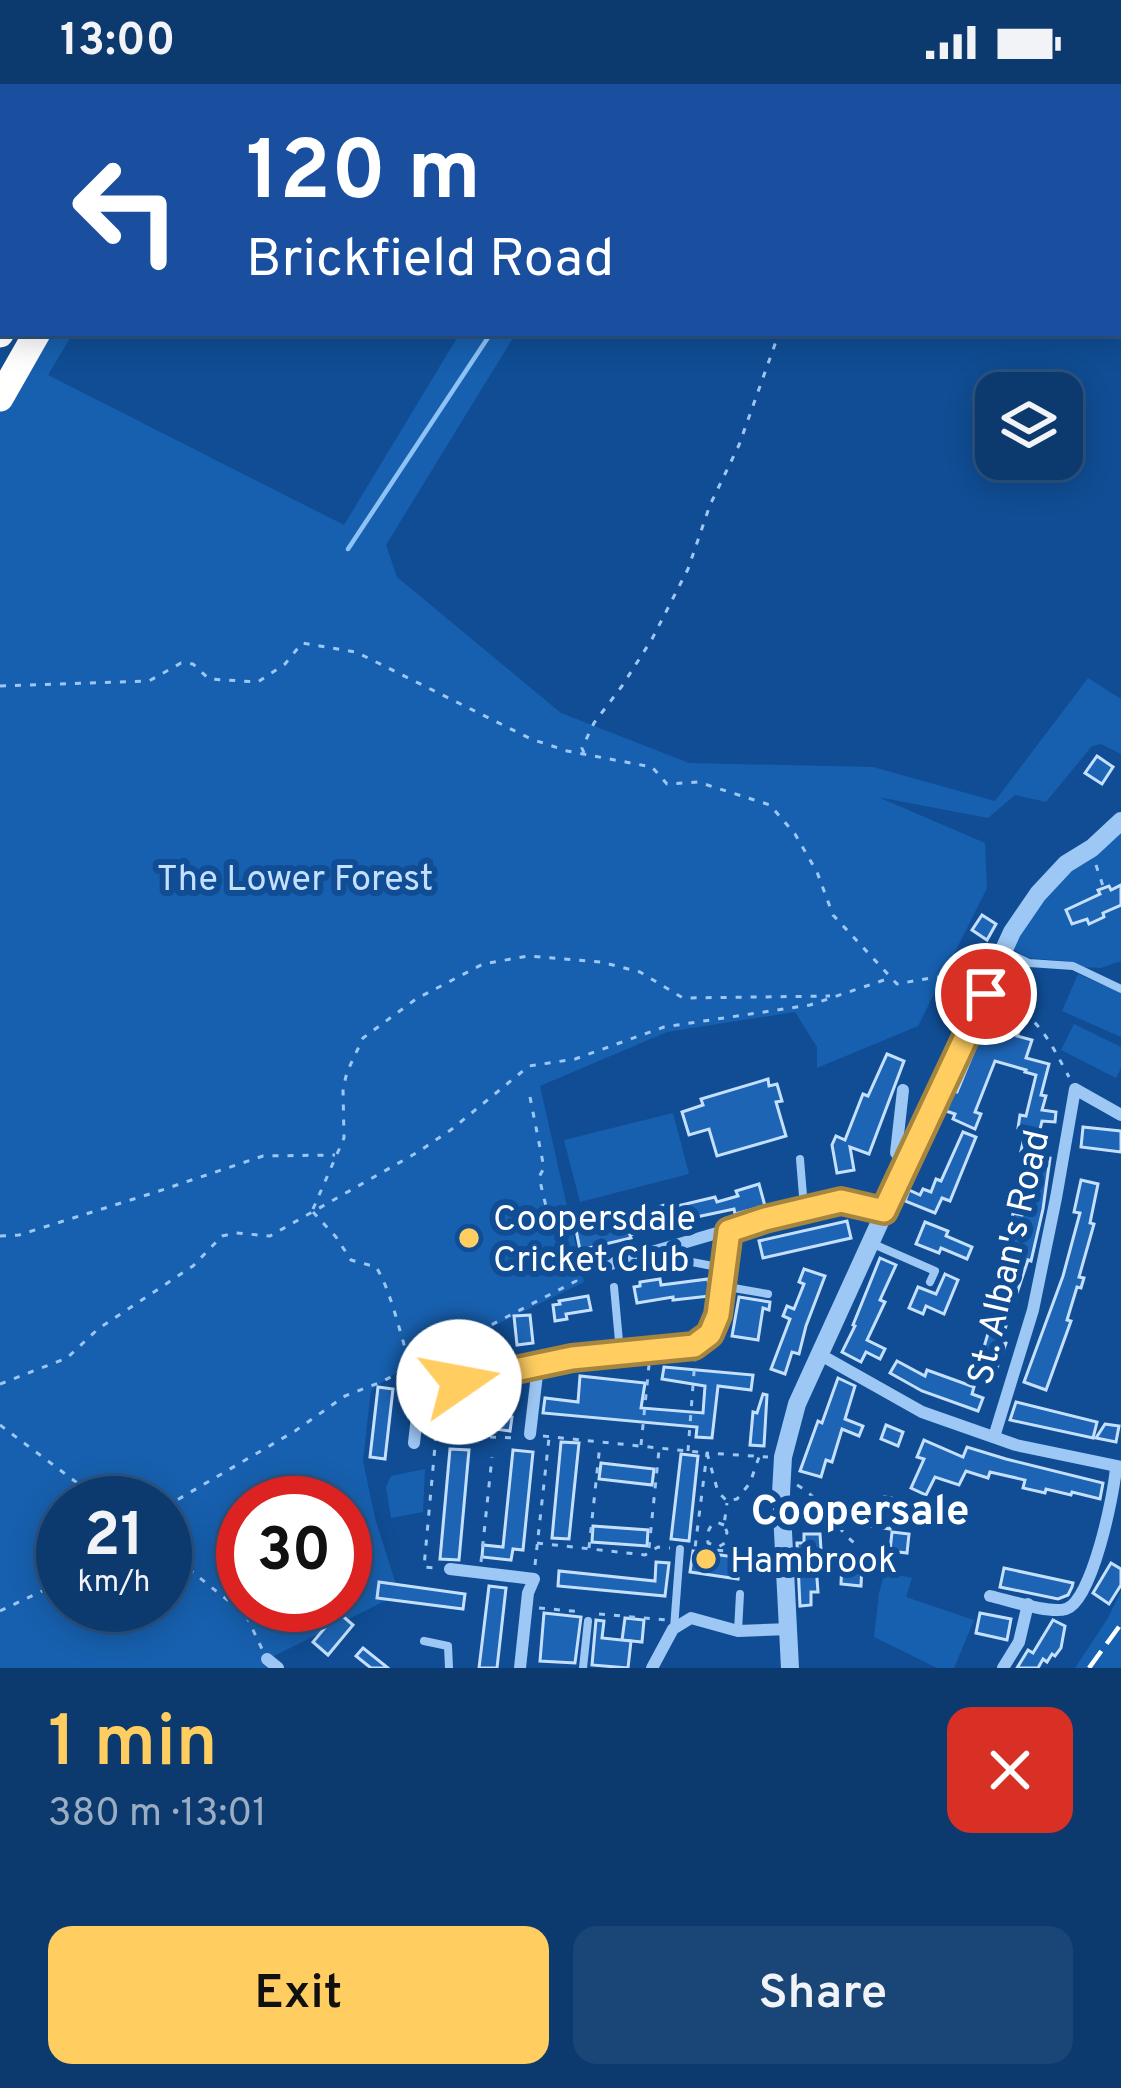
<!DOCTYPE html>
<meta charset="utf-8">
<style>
body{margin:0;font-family:Overpass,sans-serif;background:#1a4577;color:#f1f3f6;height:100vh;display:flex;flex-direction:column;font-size:45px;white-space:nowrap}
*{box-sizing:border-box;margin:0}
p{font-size:39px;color:#9aadc3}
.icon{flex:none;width:66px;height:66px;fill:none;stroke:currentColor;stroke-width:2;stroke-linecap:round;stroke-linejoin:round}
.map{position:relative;height:1584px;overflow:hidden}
.panel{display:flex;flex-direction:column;background:#0c3a6f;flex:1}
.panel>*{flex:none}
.guide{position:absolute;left:0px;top:0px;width:1122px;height:252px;box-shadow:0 6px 30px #0003,0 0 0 3px #2c5482;background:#1a4fa0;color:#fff;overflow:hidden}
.fabs{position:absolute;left:975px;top:288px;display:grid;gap:24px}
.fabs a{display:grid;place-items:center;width:108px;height:108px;border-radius:24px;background:#0c3a6f;box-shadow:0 6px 30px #0003,0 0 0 3px #2c5482;font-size:60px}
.speed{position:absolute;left:36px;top:1392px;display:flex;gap:24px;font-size:60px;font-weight:700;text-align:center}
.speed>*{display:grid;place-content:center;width:156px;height:156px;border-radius:50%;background:#0c3a6f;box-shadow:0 6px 30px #0003,0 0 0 3px #2c5482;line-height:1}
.speed small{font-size:30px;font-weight:400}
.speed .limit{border:18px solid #d22;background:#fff;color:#111}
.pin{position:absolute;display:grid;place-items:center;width:102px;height:102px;color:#fff;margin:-51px;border:6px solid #fff;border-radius:50%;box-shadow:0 3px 12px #0007}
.me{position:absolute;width:132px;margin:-66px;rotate:78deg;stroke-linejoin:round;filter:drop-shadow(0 0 9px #0008)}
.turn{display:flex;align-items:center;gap:42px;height:252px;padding:0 48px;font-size:54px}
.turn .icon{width:156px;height:156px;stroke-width:2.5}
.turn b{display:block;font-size:84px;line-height:102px}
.round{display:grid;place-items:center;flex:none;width:126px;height:126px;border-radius:24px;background:#1a4577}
.head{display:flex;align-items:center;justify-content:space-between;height:204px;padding:0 48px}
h1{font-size:72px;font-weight:600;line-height:90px;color:#ffcd60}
.primary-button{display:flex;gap:24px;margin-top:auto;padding:24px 48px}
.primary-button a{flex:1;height:138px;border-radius:24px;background:#ffcd60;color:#111;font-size:48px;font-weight:600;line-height:138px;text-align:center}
.primary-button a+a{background:#1a4577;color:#f1f3f6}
.status{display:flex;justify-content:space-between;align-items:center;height:84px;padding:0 60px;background:#0c3a6f;direction:ltr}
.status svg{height:33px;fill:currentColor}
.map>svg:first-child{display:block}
.green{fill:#1760af;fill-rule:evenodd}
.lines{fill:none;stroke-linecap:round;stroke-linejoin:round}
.stream{stroke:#8ec2f7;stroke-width:4.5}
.building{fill:#1d64b4;stroke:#c5e0fe;stroke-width:3}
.path{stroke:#9dc7f4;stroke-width:3;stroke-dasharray:6 9;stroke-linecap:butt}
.service{stroke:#9dc7f4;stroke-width:8}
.minor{stroke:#9dc7f4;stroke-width:12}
.tertiary{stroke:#9dc7f4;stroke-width:18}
.motorway{stroke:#fff;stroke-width:27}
.rail{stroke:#fff;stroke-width:4.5;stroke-dasharray:21 9;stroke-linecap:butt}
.route-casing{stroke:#a6853e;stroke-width:30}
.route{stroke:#ffcd60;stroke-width:21}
.poi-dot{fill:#ffcd60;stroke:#104d94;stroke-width:4.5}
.labels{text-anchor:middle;stroke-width:12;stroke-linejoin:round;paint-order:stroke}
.park-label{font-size:36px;fill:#c5e0fe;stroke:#104d94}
.poi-label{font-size:36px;fill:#fff;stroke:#104d94;text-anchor:start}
.street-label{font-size:36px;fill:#fff;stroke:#104d94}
.quarter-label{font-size:42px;font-weight:bold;fill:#fff;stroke:#104d94}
</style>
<div class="status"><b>13:00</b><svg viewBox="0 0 49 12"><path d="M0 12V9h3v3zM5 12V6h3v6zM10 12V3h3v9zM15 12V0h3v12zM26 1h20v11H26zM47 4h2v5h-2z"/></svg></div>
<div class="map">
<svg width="1121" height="1584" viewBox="0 0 1121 1584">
<rect width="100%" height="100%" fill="#104d94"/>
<g class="green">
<polygon points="0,0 112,0 110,3 3,3 3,189 0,194"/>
<polygon points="474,0 682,0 679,3 493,3"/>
<path d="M 32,249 L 73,249 L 48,291 L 344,441 L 460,249 L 516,249 L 386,461 L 397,493 L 561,629 L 689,679 L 873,683 L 995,717 L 1088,594 L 1121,615 L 1121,670 L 1101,660 L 1092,662 L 1046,718 L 1015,711 L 988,734 L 878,713 L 985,759 L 987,804 L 918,942 L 817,984 L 817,963 L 795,928 L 667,948 L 540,1002 L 584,1198 L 393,1291 L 371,1306 L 363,1377 L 375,1434 L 399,1510 L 268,1575 L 278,1584 L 0,1584 L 0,303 ZM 63,1419 L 165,1419 L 165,1521 L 63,1521 ZM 243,1419 L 345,1419 L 345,1521 L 243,1521 Z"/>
<path d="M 1121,749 L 1121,877 L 1101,884 L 1082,883 L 1065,877 L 1029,874 L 1012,865 C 1022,841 1052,794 1074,781 C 1092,770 1106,764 1121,749 Z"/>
<polygon points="1078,890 1121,909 1121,953 1062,927"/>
<polygon points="1074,940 1121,963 1121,984 1116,994 1061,966"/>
<polygon points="673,1029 689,1090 580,1118 564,1056"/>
<polygon points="425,1385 423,1428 391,1434 386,1403 391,1392"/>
<polygon points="885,1488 912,1494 906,1513 974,1536 954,1584 937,1584 874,1553 879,1509"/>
<polygon points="1121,1507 1121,1584 1075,1584 1108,1534"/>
</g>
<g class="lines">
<g class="stream">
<polyline points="621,3 621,0"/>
<polyline points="348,465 491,249"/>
</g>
</g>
<g class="building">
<polygon points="1097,672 1113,683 1102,700 1085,689"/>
<polygon points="1121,801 1121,821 1103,829 1104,833 1089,840 1087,835 1072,840 1066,826 1100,810 1098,806 1109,802 1111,806"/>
<polygon points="982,831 996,840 987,856 972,846"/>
<polygon points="987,935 1007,944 1009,938 1021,943 1017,952 1032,956 1026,974 1049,980 1041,1011 1046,1012 1042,1026 1056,1028 1055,1038 1042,1037 1034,1070 1021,1067 1026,1045 1018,1044 1020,1031 1026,1032 1036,991 1025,988 1026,986 995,977 975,1028 981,1030 975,1045 953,1035 955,1030 946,1027 954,1007 957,1008"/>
<polygon points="887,970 904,977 869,1070 850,1063 854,1086 837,1089 832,1061 836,1052 845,1056 863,1010 868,1012"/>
<polygon points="768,995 769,1002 777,1000 782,1017 776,1018 786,1052 717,1072 709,1045 689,1051 682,1028 703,1021 701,1015"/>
<polygon points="1083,1043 1121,1047 1121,1068 1081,1063"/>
<polygon points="963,1048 976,1053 950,1117 942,1114 935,1129 905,1117 909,1106 920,1111 923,1105 931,1108 936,1095 941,1097"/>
<polygon points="1034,1072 1050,1074 1043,1125 1031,1177 1028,1176 1001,1257 1006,1259 995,1289 978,1283 1001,1206 995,1205 1002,1172 1008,1173 1015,1141 1011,1140 1013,1129 1022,1131"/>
<polygon points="1081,1096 1098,1100 1090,1139 1094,1140 1079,1193 1084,1194 1081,1204 1077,1203 1067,1236 1071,1237 1046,1306 1024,1298 1063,1192 1080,1129 1074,1128"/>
<polygon points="759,1100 765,1122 735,1130 734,1125 673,1138 630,1151 631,1154 580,1166 576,1146 633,1135 632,1130 668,1120 669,1124 715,1113 717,1118 738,1112 736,1107"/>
<polygon points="847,1137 851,1154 763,1174 759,1157"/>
<polygon points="925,1138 948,1147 946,1152 972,1163 967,1175 941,1164 939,1169 916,1160"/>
<polygon points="880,1174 896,1181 880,1216 885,1218 867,1256 885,1265 880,1275 866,1268 861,1278 842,1268 855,1242 853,1241"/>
<polygon points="804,1185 825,1192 806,1242 799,1270 792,1268 785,1290 771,1285 790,1235 783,1232 787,1222 794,1225 804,1200 799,1198"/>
<polygon points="945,1190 958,1196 944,1230 926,1222 923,1230 909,1224 918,1203 936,1210"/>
<polygon points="660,1195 661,1201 708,1195 710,1212 673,1216 673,1213 637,1219 634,1203 640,1202 640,1198"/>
<polygon points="588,1212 591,1226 566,1230 567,1235 555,1237 553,1221 560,1220 559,1217"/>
<polygon points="739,1213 770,1218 769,1226 763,1224 758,1256 732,1252"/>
<polygon points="530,1231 533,1259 517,1261 514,1232"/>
<polygon points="492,1248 496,1279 481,1282 476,1250"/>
<polygon points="897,1277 925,1292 927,1286 974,1303 972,1310 983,1314 978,1327 922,1307 890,1289"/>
<polygon points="664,1283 753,1291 751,1306 718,1302 712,1354 696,1353 697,1343 543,1329 545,1314 578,1318 580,1292 645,1299 641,1324 703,1329 705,1302 662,1295"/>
<polygon points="838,1294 855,1302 845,1335 863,1342 859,1352 842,1345 832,1378 826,1376 821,1393 800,1387 818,1337 822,1339"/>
<polygon points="378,1303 393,1305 385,1375 370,1373"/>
<polygon points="763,1310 767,1311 764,1362 750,1361 753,1328 757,1329"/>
<polygon points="1016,1318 1097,1338 1093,1354 1010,1336"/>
<polygon points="435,1322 512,1333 510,1347 433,1337"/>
<polygon points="1105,1340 1119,1342 1116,1358 1096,1354"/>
<polygon points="886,1341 903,1348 898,1362 881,1355"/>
<polygon points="924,1356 963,1373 967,1363 1006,1375 1103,1399 1100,1415 1072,1408 1071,1411 1046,1405 1045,1409 1023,1404 1025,1396 990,1388 988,1394 966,1387 959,1401 935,1393 926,1411 911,1404 924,1375 917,1373"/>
<polygon points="561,1358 579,1359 569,1455 552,1454"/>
<polygon points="450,1365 469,1366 459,1476 440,1475"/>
<polygon points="513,1366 533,1368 523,1466 513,1465 511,1476 482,1473 483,1461 503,1463"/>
<polygon points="681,1370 698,1372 689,1457 671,1455"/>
<polygon points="601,1379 654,1385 652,1401 599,1395"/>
<polygon points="885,1413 896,1415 890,1445 870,1442 873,1426 882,1427"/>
<polygon points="593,1442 648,1446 647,1462 592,1458"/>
<polygon points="892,1448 909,1450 907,1469 890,1467"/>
<polygon points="804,1450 820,1450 822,1481 816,1481 818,1508 811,1508 811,1521 800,1522 797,1459 804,1459"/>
<polygon points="693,1467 741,1474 738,1495 690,1488"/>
<polygon points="842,1477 862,1479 861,1502 841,1500"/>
<polygon points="656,1478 669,1479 665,1512 558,1502 559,1487 655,1497"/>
<polygon points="1111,1479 1121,1485 1121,1501 1109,1520 1093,1509"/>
<polygon points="1004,1484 1073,1499 1072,1503 1068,1511 1058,1515 1000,1503"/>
<polygon points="379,1498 465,1510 463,1525 377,1514"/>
<polygon points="489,1502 506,1504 497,1584 479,1584"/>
<polygon points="338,1528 353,1541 328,1571 313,1558"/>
<polygon points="544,1529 581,1533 575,1579 540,1577"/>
<polygon points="980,1529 1011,1535 1007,1556 976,1549"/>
<polygon points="625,1534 644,1536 642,1558 622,1556"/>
<polygon points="596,1536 604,1537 602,1554 631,1557 628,1584 592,1581"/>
<polygon points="1053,1536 1065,1542 1061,1564 1055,1572 1052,1570 1047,1578 1043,1575 1038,1584 1017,1584 1028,1566 1033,1569"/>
<polygon points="363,1564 388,1584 371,1584 356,1572"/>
</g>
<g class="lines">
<g class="path">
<polyline points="945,3 948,0"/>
<polyline points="0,602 149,597 181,579 193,580 209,595 258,598 285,580 302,559 356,568 531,655 567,667 652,683 667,700 698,698 770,721 795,750 817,788 833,831 897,900 936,893 974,897"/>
<polyline points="584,669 582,664 594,639 622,602 652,555 688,485 710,421 739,361 779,249"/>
<polyline points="1096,781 1103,802"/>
<path d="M 997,915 C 1037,928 1050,958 1069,993"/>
<polyline points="313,1125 344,1054 343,1005 347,988 363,954 416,915 483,880 528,872 601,878 640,888 683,914 830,912"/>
<path d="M 313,1128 L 336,1153 L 351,1176 L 376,1183 C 392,1208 400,1252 411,1282"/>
<polyline points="0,1152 19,1151 156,1108 263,1072 335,1071"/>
<polyline points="0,1300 67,1274 98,1245 193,1182 222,1152 236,1149 270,1152 418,1068 452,1045 529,982 575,975 664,943 810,921 890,894"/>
<polyline points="0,1341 104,1419"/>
<polyline points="430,1351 516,1354"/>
<polyline points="436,1351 424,1483 437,1484"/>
<polyline points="543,1352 707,1369 718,1408 727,1417 737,1415 750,1399 759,1373"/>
<polyline points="641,1361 649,1281"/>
<polyline points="688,1367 695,1275"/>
<path d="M 797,1401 C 824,1416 834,1444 858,1462"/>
<polyline points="165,1423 295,1347 345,1312 381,1298 576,1197 561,1146 550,1139 539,1093 544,1084 529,1008"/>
<path d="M 724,1441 L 716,1438 C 707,1444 707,1450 708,1459 L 718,1463 L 725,1459 L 727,1448 L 724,1441 L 727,1419"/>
<polyline points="537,1459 645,1471 658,1463 670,1464"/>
<polyline points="589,1464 600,1360"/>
<polyline points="649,1464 659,1366"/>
<polyline points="165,1466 246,1531 262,1565"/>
<polyline points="768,1471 695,1464 707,1369 768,1373"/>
<polyline points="481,1478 492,1373"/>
<polyline points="535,1481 549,1354"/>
<polyline points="539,1524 583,1528"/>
<polyline points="0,1527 63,1497"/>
<polyline points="599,1530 667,1536"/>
</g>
<g class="service">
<polyline points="1004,867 1029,879 1073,882 1121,905"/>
<polyline points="800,1075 804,1124"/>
<polyline points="871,1159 935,1187 930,1198"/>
<polyline points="670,1183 692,1178 723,1184"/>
<polyline points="722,1202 768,1210"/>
<polyline points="614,1203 620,1268"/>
<polyline points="674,1544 680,1465"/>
<polyline points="738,1547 740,1510"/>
<polyline points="424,1557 448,1562 449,1584"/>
<polyline points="583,1584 588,1537"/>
</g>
<g class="minor">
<polyline points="903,1006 896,1069 907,1078"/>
<polyline points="604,1182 765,1135 841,1117 884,1127"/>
<polyline points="819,1270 922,1328 1016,1361 1121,1383"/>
<polyline points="530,1350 538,1282"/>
<polyline points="994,1353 1033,1226 1056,1114 1075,1005 1121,1031"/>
<polyline points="414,1359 420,1306 572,1274 694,1261 710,1250 718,1231 729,1147"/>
<polyline points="450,1485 534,1495 528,1509 520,1584"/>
<path d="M 990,1512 C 1008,1516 1049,1530 1066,1525 C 1092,1517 1114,1411 1116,1383"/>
<polyline points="267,1575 278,1584"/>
<polyline points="652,1584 673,1545 691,1534 738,1547 790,1545"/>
<polyline points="1003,1584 1019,1558 1028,1520"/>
</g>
<polyline class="tertiary" points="790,1584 781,1409 783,1373 797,1320 1012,848 1038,810 1066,780 1092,764 1121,737"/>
<g class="motorway">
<polyline points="138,3 139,0"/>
<polyline points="171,3 172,0"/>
<polyline points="0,250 3,245"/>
<polyline points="0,314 37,249"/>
</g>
<polyline class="rail" points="1089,1584 1121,1540"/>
</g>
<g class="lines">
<g class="route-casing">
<polyline id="route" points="459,1298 572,1274 694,1262 710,1250 718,1231 729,1147 765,1135 841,1117 884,1127 986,910"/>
</g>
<use href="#route" class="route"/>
</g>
<g class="poi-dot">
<circle cx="469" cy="1154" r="12"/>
<circle cx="706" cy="1475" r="12"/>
</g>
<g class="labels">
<g class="park-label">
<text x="295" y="806">The Lower Forest</text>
</g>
<g class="poi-label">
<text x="493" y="1146">Coopersdale<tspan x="493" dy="41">Cricket Club</tspan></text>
<text x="730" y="1488">Hambrook</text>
</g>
<g class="street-label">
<text transform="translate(1007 1173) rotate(-77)" y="13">St. Alban's Road</text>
</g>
<g class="quarter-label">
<text x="860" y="1440">Coopersale</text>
</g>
</g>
</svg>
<div class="fabs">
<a><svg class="icon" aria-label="layers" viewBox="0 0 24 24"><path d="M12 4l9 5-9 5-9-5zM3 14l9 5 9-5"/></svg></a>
</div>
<div class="speed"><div>21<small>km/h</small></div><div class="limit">30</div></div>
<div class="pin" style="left:986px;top:910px;background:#d93025"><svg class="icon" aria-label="arrive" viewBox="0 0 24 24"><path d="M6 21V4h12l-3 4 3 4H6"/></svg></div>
<svg class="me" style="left:459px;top:1298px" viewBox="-20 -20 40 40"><circle r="19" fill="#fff"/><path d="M0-13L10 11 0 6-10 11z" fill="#ffcd60"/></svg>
<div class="guide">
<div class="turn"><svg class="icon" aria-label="left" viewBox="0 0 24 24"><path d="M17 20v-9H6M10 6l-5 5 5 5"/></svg><div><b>120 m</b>Brickfield Road</div></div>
</div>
</div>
<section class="panel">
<div class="head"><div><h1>1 min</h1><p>380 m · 13:01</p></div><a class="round" style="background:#d93025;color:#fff"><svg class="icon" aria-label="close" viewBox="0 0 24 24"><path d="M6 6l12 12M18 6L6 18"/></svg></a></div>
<div class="primary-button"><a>Exit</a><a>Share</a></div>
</section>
